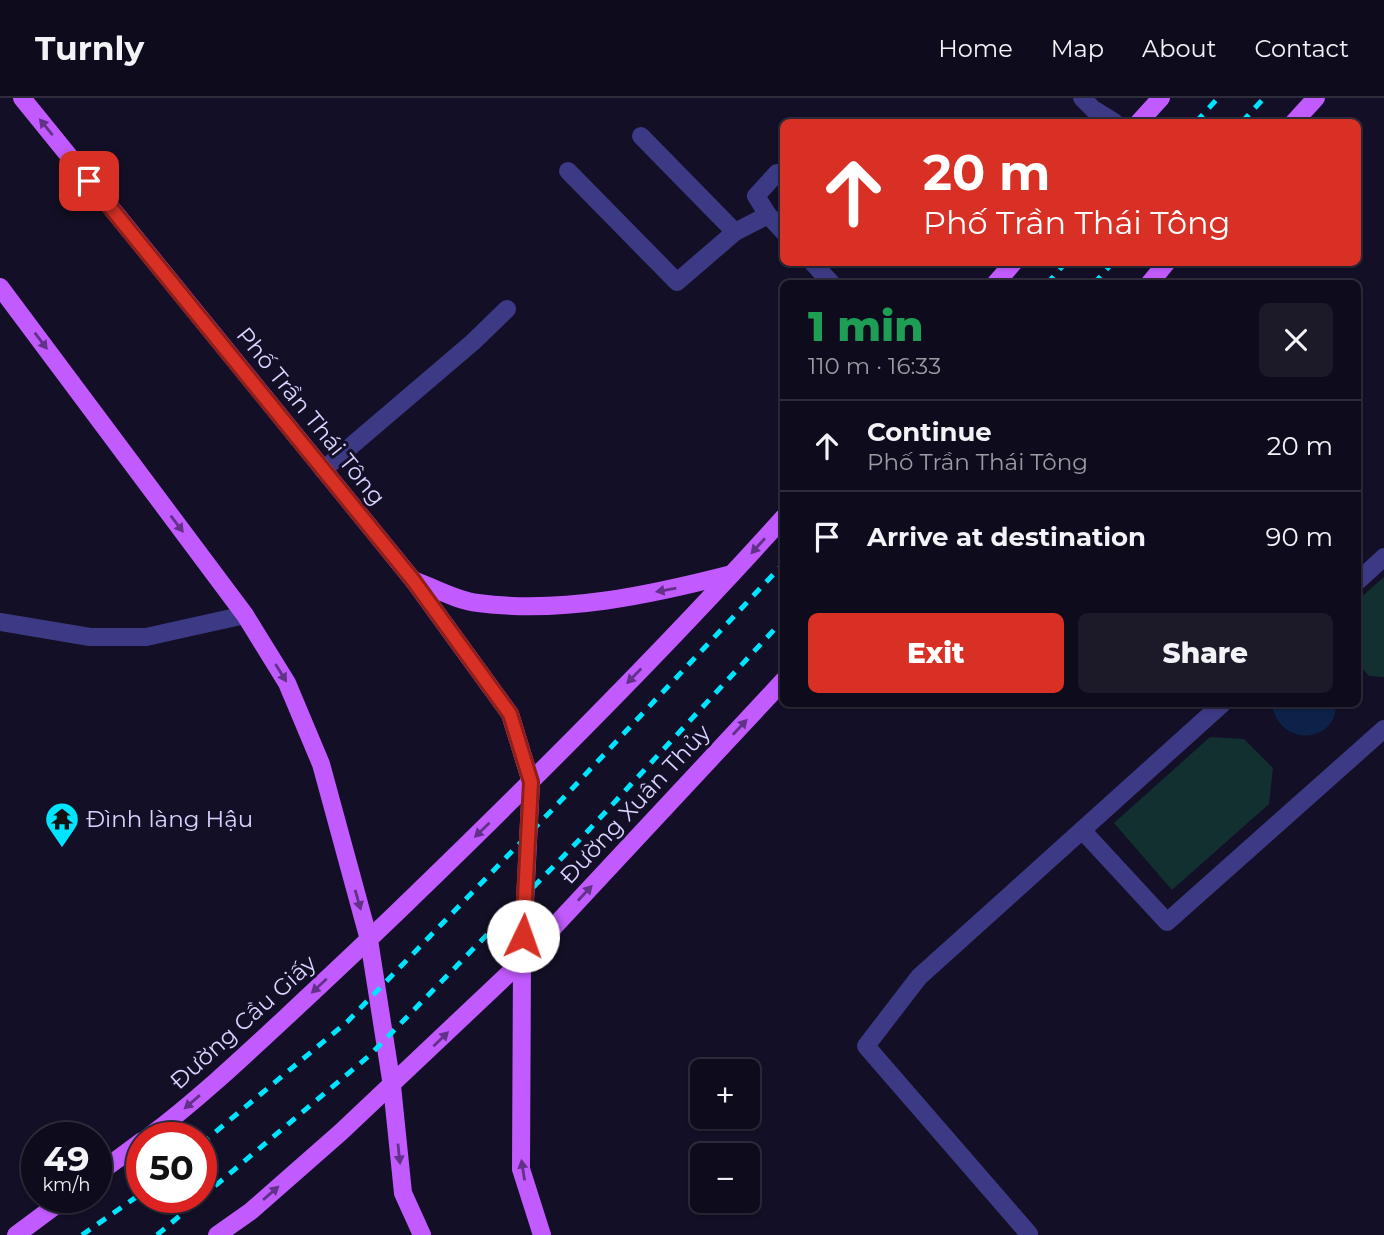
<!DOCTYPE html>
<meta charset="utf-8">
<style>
body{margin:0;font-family:Montserrat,sans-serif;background:#1c1929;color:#f1f3f6;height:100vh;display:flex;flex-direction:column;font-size:26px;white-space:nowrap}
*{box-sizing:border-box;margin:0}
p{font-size:23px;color:#9b9ba3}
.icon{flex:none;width:38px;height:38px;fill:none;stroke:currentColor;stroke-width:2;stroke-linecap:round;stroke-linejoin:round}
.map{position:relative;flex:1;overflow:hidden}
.drawer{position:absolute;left:780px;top:182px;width:581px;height:427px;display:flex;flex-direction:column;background:#0e0b1c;border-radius:10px;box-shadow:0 2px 5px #0004,0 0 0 2px #2e2b3b}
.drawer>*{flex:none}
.hud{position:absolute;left:780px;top:21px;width:581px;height:147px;border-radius:10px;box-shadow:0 2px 5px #0004,0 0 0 2px #2e2b3b;background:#d93025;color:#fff;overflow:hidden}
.controls{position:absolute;left:690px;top:961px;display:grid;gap:14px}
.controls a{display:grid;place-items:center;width:70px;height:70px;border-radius:10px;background:#0e0b1c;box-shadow:0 2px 5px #0004,0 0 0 2px #2e2b3b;font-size:35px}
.speed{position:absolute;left:21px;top:1024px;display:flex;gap:14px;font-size:35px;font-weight:700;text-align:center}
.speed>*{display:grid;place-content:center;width:91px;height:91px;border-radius:50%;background:#0e0b1c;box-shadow:0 2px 5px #0004,0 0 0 2px #2e2b3b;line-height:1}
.speed small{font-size:18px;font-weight:400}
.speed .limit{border:10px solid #d22;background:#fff;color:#111}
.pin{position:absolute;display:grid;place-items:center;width:60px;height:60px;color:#fff;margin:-30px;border-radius:14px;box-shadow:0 4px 10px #0006}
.me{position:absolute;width:77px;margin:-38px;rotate:3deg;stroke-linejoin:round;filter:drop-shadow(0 0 5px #0008)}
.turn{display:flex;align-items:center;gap:24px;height:147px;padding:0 28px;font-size:32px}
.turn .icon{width:91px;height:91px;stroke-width:2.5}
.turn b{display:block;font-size:49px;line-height:60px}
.round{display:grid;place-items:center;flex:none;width:74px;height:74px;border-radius:10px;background:#1c1929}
.head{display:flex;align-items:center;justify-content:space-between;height:119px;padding:0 28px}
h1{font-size:42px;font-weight:800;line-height:52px;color:#1e9e55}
.action{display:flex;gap:14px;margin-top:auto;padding:14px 28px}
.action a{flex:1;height:80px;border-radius:10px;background:#d93025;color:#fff;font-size:28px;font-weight:800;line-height:80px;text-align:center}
.action a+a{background:#1c1929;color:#f1f3f6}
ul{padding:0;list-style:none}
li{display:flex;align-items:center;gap:21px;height:91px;padding:0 28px;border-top:2px solid #2e2b3b}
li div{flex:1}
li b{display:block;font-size:26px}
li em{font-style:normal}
header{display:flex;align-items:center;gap:42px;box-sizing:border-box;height:98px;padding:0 35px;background:#0e0b1c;border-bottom:2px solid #2e2b3b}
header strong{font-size:33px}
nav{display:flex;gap:38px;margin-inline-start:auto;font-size:24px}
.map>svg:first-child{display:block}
.green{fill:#12302f}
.water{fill:#0c2248}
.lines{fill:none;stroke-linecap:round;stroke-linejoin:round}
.minor{stroke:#3d3a85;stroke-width:18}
.major{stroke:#c25bff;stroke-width:18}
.rail{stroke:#00e5ff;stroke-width:5;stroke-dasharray:10 9;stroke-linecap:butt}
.oneway{fill:#623188}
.route-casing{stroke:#8d1f18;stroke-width:18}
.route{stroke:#d93025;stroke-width:12}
.labels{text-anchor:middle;stroke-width:6;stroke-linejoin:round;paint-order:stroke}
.street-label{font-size:23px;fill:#d9d4ff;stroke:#130f26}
.poi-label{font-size:23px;fill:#d9d4ff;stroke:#130f26;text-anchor:start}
</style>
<header>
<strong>Turnly</strong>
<nav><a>Home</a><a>Map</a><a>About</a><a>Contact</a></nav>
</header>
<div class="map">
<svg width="1384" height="1137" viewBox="0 0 1384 1137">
<rect width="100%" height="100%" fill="#130f26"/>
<g class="green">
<polygon points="1384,479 1384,579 1369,578 1358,566 1358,502"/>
<polygon points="1210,639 1244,641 1273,670 1269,706 1172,792 1114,725"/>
</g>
<path class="water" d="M 1272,606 L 1336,606 C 1336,647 1278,649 1272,606 Z"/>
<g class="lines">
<g class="minor">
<polyline points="1082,0 1093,11 1114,24"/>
<polyline points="641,38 735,134"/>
<polyline points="568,73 677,184 735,134 768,117 756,98 777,75"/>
<polyline points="768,117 784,134"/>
<polyline points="812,164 832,186"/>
<polyline points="323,372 473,244 507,211"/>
<polyline points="1358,483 1384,459"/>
<polyline points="0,524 90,539 146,539 245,517"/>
<polyline points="1082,732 1167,824 1384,631"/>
<polyline points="1029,1136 866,948 919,879 1222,606"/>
</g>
<g class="major">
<polyline points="22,0 413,482 510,616 531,684 522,863 521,1071 542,1137"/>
<polyline points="1139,24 1161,0"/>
<polyline points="1294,24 1316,0"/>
<polyline points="995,186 1014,164"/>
<polyline points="1149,186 1167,164"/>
<polyline points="0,189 245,517 287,585 321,666 369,842 392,988 403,1095 422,1137"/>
<path d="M 413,482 C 433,489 457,503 478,505 C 563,516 650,497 732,476"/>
<path d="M 147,1040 C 195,1004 239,963 283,922 C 328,880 373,838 418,794 C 543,673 667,549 784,419"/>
<polyline points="96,1077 142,1043"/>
<polyline points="16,1137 67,1099"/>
<polyline points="217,1137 251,1113 341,1034 522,863 784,582"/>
</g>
<g class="rail">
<polyline points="1196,24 1218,0"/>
<polyline points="1242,24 1264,0"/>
<polyline points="1047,186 1066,164"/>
<polyline points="1094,186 1113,164"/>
<polyline points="201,1046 347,924 552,712 784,465"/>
<polyline points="82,1137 142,1095"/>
<polyline points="157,1137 370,957 586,735 784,521"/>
</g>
</g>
<defs><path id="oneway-solid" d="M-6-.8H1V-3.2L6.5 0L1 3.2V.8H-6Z" transform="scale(1.75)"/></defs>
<g class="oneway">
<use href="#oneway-solid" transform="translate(46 29) rotate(-129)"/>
<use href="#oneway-solid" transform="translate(41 243) rotate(53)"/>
<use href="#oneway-solid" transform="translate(177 426) rotate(53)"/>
<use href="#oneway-solid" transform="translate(758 448) rotate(132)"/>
<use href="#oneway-solid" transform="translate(666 492) rotate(170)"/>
<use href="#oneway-solid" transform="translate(281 575) rotate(58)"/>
<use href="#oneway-solid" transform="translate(634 578) rotate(134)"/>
<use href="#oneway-solid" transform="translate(740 629) rotate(-47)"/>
<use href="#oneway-solid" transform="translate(482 732) rotate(136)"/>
<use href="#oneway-solid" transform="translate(585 795) rotate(-47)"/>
<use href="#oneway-solid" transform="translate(358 802) rotate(74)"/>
<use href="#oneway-solid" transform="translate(319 888) rotate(137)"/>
<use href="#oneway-solid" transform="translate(441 941) rotate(-44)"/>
<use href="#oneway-solid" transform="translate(192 1004) rotate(139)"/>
<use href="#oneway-solid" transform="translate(399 1056) rotate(84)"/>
<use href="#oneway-solid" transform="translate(523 1072) rotate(-99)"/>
<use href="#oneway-solid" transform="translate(271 1095) rotate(-41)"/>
</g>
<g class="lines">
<g class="route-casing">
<polyline id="route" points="89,83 413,482 510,616 531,684 523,838"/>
</g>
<use href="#route" class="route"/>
</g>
<defs>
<g id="temple-pin" transform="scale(1.75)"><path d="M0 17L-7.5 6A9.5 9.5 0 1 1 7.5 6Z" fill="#00e5ff" stroke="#130f26"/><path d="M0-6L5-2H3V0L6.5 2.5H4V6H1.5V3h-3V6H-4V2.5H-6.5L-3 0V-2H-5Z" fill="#111"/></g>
</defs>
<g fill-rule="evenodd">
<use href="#temple-pin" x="62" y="721"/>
</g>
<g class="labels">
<g class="street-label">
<text transform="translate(311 318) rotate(51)" y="8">Phố Trần Thái Tông</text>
<text transform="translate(635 706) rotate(-47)" y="8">Đường Xuân Thủy</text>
<text transform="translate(243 924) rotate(-42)" y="8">Đường Cầu Giấy</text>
</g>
<g class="poi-label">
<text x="86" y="729">Đình làng Hậu</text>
</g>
</g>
</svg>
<div class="controls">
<a>+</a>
<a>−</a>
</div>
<div class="speed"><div>49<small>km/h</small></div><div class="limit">50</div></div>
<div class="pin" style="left:89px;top:83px;background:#d93025"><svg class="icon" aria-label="arrive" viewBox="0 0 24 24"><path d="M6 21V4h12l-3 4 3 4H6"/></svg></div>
<svg class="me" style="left:523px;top:838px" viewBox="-20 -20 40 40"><circle r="19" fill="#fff"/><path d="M0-13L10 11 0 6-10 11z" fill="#d93025"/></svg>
<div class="hud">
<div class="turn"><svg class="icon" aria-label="ahead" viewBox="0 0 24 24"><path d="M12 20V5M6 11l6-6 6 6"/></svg><div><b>20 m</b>Phố Trần Thái Tông</div></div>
</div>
<section class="drawer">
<div class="head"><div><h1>1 min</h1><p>110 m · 16:33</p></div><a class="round"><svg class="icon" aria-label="close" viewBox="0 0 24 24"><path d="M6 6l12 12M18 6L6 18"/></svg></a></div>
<ul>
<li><svg class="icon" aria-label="ahead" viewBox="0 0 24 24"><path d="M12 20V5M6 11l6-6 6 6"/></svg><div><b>Continue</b><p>Phố Trần Thái Tông</p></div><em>20 m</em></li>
<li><svg class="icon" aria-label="arrive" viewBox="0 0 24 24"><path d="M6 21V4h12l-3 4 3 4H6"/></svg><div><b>Arrive at destination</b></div><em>90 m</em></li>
</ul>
<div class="action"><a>Exit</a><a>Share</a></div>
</section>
</div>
